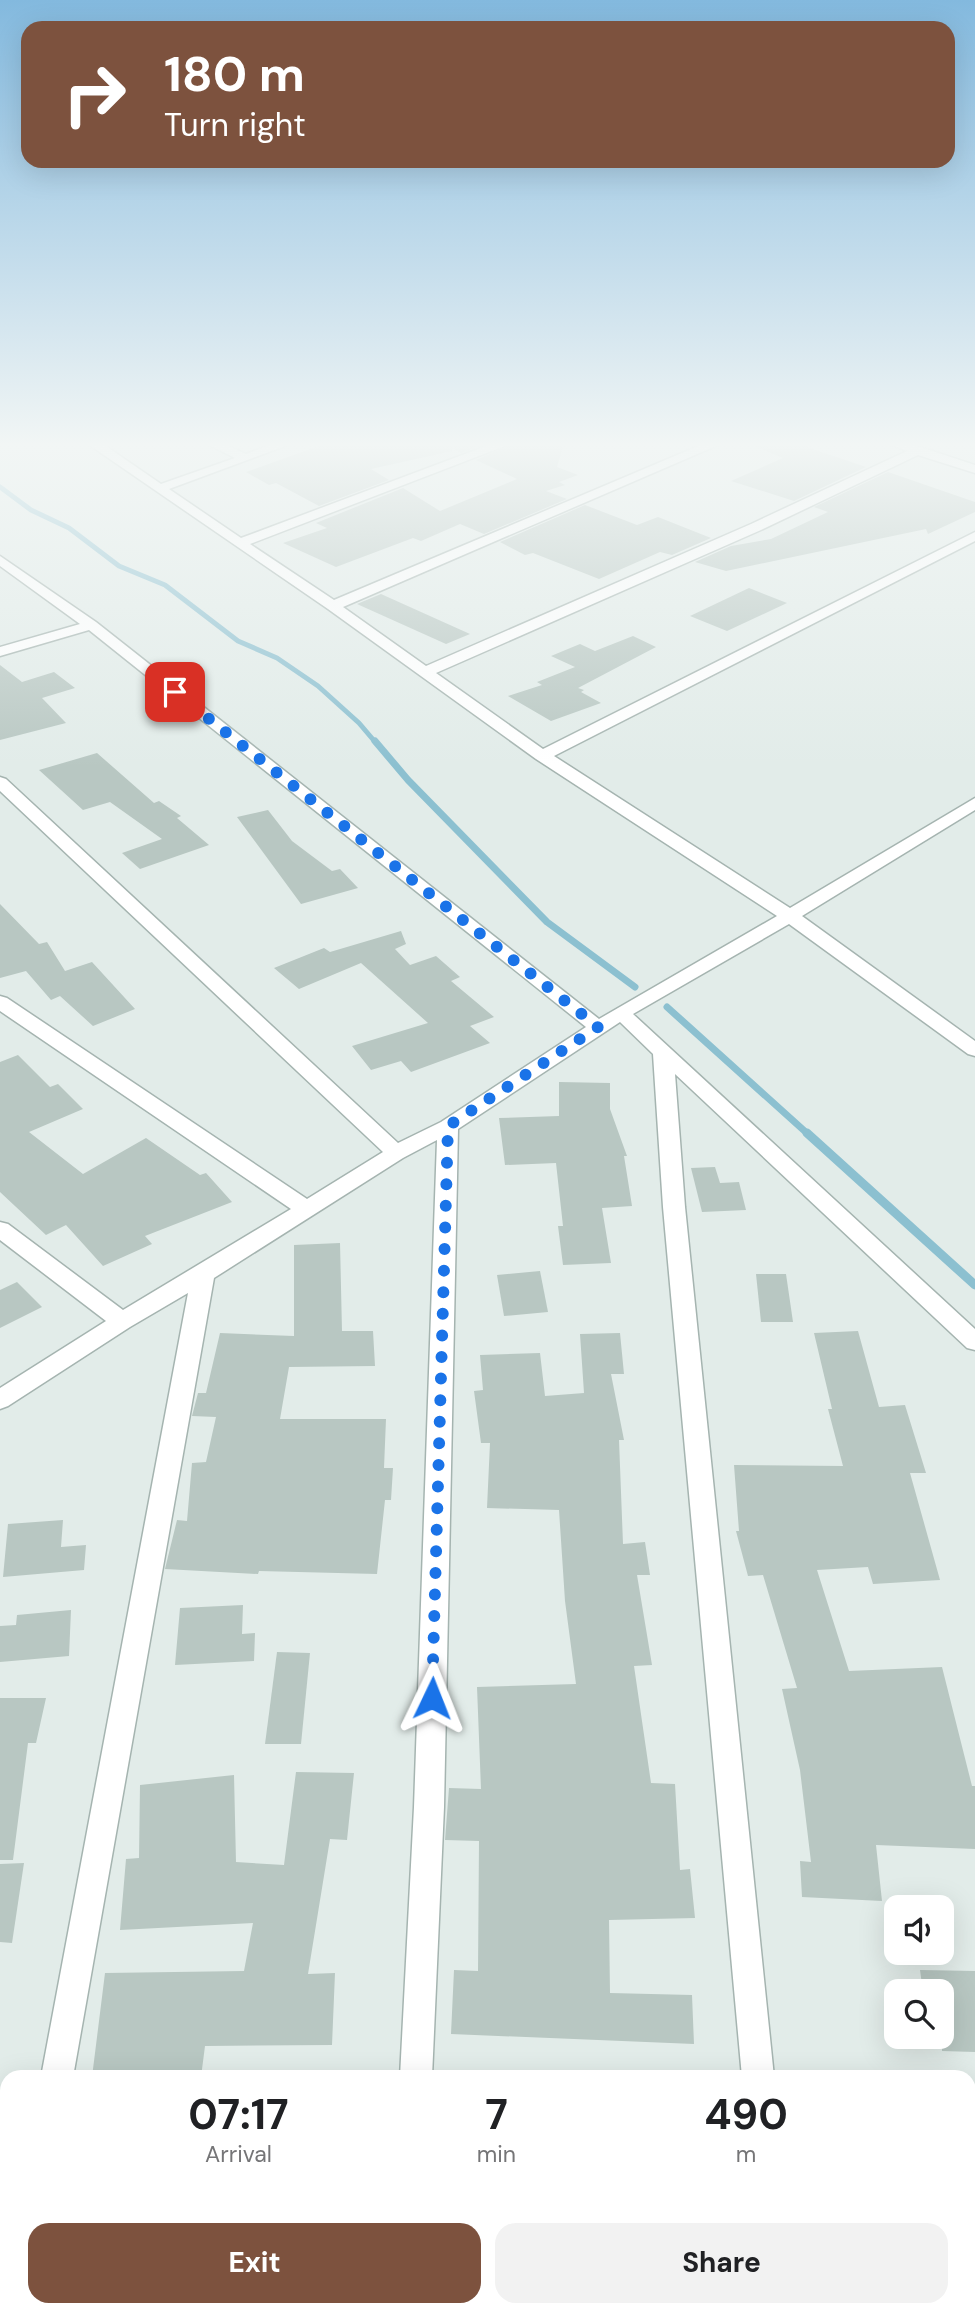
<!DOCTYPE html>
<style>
body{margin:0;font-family:"DM Sans",sans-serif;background:#f2f2f2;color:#202124;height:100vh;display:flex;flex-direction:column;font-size:26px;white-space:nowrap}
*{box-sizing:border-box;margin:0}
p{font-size:23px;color:#757577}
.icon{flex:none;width:38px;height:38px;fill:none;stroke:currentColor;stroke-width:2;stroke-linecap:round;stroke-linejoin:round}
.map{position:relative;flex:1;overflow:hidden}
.details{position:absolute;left:0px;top:2070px;width:976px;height:247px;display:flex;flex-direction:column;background:#fff;border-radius:21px 21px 0 0;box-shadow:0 7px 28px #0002}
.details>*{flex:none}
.top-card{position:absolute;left:21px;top:21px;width:934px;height:147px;border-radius:21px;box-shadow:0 7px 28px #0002;background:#7d523e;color:#fff;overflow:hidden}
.buttons{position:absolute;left:884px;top:1895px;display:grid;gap:14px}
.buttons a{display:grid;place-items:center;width:70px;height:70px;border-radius:14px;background:#fff;box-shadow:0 7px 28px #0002;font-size:35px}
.pin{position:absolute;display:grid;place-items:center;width:60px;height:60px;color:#fff;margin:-30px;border-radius:14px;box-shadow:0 4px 10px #0006}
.me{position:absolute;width:77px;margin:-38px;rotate:2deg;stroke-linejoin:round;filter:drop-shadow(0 0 5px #0008)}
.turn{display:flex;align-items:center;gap:24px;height:147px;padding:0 28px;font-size:32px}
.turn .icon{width:91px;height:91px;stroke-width:2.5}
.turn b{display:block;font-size:49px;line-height:60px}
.eta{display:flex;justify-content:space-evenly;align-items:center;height:119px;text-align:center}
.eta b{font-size:42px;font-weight:700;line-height:49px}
.primary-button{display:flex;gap:14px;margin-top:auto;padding:14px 28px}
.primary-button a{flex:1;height:80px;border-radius:21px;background:#7d523e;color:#fff;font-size:28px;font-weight:700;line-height:80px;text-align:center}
.primary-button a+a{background:#f2f2f2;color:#202124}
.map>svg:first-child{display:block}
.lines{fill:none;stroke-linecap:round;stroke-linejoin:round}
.stream-far2{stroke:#8cc0d0;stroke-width:5}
.stream-far1{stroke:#8cc0d0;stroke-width:7}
.stream{stroke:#8cc0d0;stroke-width:9}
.building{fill:#b8c7c2}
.minor-casing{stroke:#a5b4b0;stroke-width:3}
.minor{fill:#fff;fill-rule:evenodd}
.route{stroke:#1a73e8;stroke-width:12;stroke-dasharray:0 21.6}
</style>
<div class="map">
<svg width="975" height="2316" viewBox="0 0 975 2316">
<rect width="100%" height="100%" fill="#e2ece9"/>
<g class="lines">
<polyline class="stream-far2" points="0,487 31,510 69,528 119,566 165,585 238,641 277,658 318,686 359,723 376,743"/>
<g class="stream-far1">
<polyline points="375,741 408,780 547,922 635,987"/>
<polyline points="667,1007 809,1135"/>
</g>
<polyline class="stream" points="807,1133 975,1285"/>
</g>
<g class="building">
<polygon points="330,442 489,442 461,453 452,448 452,451 371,469 389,480 319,506 276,483 269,485 246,472"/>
<polygon points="517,442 564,442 557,467 578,475 559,482 565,485 546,491 567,499 484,534 460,524 421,541 413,538 336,567 283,543 327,528 316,523 403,488 440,511 517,479 476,460"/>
<polygon points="755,442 792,442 866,467 794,501 731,481 783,458 754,446"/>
<polygon points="888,472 975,502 975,512 928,534 926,529 726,571 695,562 731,546 771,539 828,512 814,507"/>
<polygon points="585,505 637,525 658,517 711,538 672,555 660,552 599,579 533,553 525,555 500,542"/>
<polygon points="749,588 787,603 727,631 690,616"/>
<polygon points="381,594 470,634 446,644 357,604"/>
<polygon points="633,636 656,647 578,688 584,690 581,692 601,703 551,721 508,696 542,685 537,682 575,667 551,656 580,644 595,651"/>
<polygon points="0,665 22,682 54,672 75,688 42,698 66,723 0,740"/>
<polygon points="97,753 154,803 159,801 181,816 177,818 209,845 140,869 122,853 162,839 110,802 83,810 39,770"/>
<polygon points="268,810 292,841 332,871 340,869 358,888 301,904 237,817"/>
<polygon points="0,904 39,944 47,942 65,971 92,962 135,1009 93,1026 60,996 51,1000 26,971 0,978"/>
<polygon points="401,931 406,944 395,949 410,965 436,956 460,977 451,981 494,1017 470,1026 490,1043 411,1072 401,1061 371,1070 352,1046 428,1023 361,963 299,989 274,968 324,948 330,952"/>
<polygon points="18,1055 50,1087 58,1084 83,1109 29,1132 83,1174 146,1138 200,1175 206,1173 232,1202 145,1236 152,1244 103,1266 66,1225 46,1235 0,1192 0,1062"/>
<polygon points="559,1082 610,1083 610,1109 627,1156 624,1156 632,1206 602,1208 611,1263 563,1265 558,1226 563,1226 556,1163 505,1165 499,1118 559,1116"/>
<polygon points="715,1167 720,1183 739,1182 746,1210 702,1212 691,1168"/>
<polygon points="340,1243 342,1331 373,1331 375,1366 289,1367 280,1419 386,1419 384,1468 393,1468 391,1500 385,1500 377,1574 259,1571 258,1574 165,1569 177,1520 187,1521 192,1463 206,1462 216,1417 192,1416 198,1393 206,1393 220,1333 294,1336 294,1245"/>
<polygon points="540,1271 548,1312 504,1316 497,1275"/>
<polygon points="756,1274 786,1274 793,1322 761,1322"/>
<polygon points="17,1282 42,1307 0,1328 0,1290"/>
<polygon points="858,1331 879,1407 905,1405 926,1473 910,1473 940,1580 873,1584 868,1567 817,1570 849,1671 942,1667 972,1786 975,1786 975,1849 876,1845 882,1901 802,1897 800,1861 811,1862 800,1770 782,1689 797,1688 763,1575 748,1576 736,1531 739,1531 734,1465 843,1466 828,1409 832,1409 814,1333"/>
<polygon points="620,1333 624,1374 611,1374 624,1440 619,1440 623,1544 645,1542 650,1575 637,1575 652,1665 634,1666 651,1783 675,1784 680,1870 690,1869 695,1918 609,1920 610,1993 692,1995 694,2044 451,2034 454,1970 478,1971 479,1841 445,1840 449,1788 481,1789 477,1687 576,1684 565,1601 559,1510 487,1508 490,1443 481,1443 474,1391 483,1390 480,1355 540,1353 545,1396 584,1393 580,1334"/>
<polygon points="63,1520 61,1547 86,1545 84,1570 3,1577 8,1524"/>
<polygon points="243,1605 242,1634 255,1633 254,1661 175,1665 180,1608"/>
<polygon points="71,1610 69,1656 0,1662 0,1626 16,1625 17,1615"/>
<polygon points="277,1652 310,1653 301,1744 265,1744"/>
<polygon points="0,1698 46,1698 36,1743 28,1743 13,1860 0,1860"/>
<polygon points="296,1772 354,1773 347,1840 330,1839 308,1974 335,1973 332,2045 205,2046 201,2077 92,2077 105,1973 244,1971 253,1923 120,1930 126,1859 139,1858 140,1785 234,1775 236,1862 284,1865"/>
<polygon points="24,1863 12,1943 0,1942 0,1864"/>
<polygon points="920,1970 975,1971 975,2052 942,2051 942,1992 923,1992"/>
</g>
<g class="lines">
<g class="minor-casing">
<g id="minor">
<polygon points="85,442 100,442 161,484 235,458 203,442 220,442 246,454 277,442 296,442 169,489 241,538 497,442 515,442 250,544 334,600 708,442 725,442 343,607 426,666 751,524 907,451 886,442 905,442 975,465 975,473 918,455 761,530 436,673 543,749 975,532 975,541 554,756 790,908 975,798 975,810 802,916 975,1041 975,1056 968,1054 789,924 633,1014 975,1329 975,1350 967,1348 675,1074 685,1207 774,2077 742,2077 663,1207 653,1054 620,1022 458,1129 444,1807 432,2077 400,2077 414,1807 437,1140 403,1158 214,1278 73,2077 41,2077 188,1293 130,1327 8,1406 0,1409 0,1388 106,1321 0,1240 0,1222 8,1224 123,1310 291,1209 0,1011 0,996 7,998 307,1199 383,1152 0,791 0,777 6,779 398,1143 441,1122 586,1027 89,630 0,656 0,647 80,624 0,566 0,556 96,622 599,1019 777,916 536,759 328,609"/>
<polygon points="7,2296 7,2310 35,2310 34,2316 0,2316 0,2308"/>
<polygon points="387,2310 423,2310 422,2316 386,2316"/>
<rect x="762" y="2310" width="36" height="6"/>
</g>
</g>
<use href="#minor" class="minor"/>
</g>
<linearGradient id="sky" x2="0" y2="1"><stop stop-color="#83b9de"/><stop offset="0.58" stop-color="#f2f6f5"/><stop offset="1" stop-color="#f2f6f5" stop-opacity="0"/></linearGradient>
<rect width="975" height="767" fill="url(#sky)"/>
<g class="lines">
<polyline class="route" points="175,692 598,1027 448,1126 432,1698"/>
</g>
</svg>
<div class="buttons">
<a><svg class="icon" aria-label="sound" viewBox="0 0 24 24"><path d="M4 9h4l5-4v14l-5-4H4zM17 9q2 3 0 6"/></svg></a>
<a><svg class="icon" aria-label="search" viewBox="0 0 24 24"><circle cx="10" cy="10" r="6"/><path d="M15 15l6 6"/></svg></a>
</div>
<div class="pin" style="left:175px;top:692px;background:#d93025"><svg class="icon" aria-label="arrive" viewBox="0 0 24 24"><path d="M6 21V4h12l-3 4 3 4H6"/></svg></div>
<svg class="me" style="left:432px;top:1698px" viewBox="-20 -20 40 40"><path d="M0-17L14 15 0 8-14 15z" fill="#1a73e8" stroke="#fff" stroke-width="4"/></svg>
<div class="top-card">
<div class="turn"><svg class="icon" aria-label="right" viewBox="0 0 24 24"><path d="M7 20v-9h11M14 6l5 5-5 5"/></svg><div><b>180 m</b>Turn right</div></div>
</div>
<section class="details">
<div class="eta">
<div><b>07:17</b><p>Arrival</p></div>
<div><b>7</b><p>min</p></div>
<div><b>490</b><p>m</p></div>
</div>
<div class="primary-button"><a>Exit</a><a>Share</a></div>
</section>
</div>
